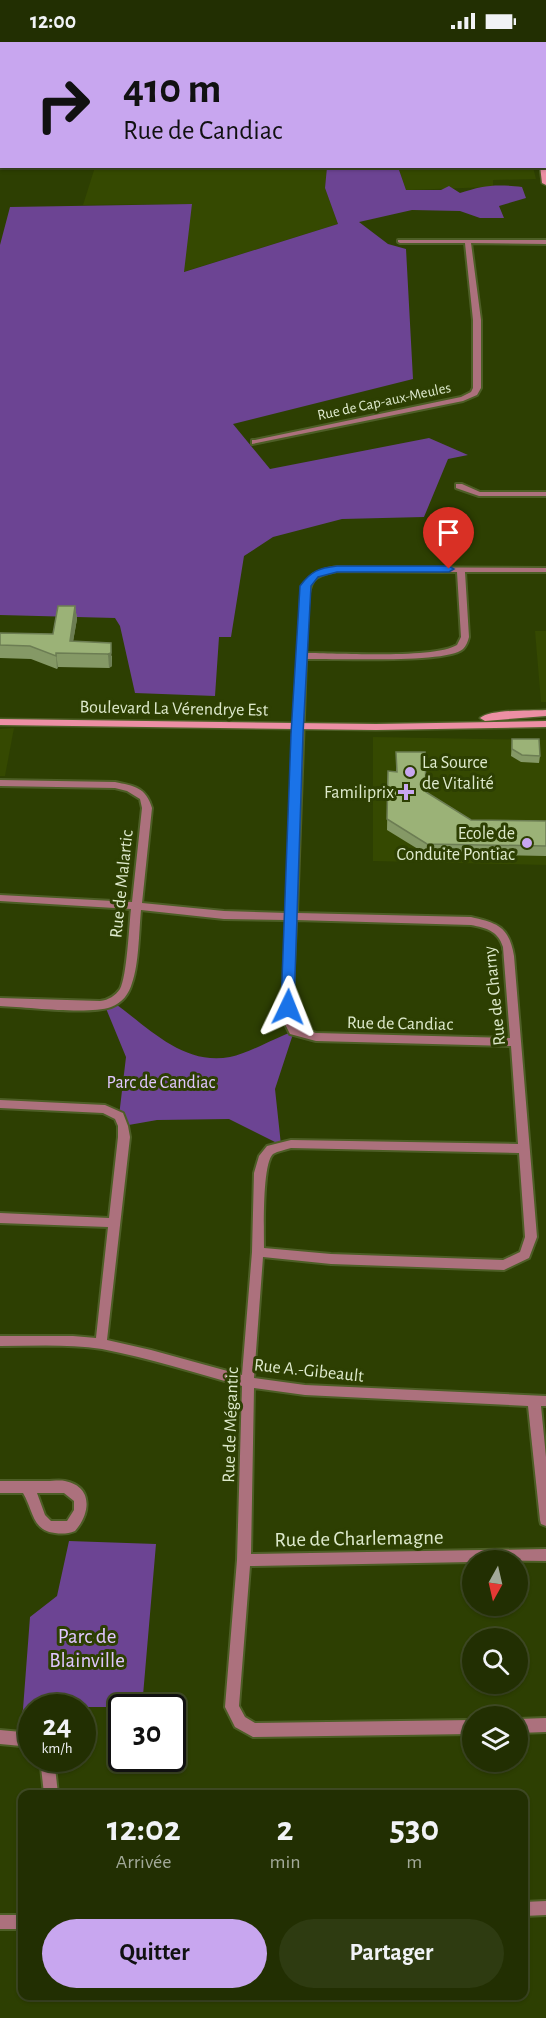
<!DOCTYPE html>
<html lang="fr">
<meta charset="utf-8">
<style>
body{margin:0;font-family:"Alegreya Sans",sans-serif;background:#2e3b11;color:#f1f3f6;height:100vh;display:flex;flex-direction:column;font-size:22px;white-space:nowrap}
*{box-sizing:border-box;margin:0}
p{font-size:20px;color:#a2a999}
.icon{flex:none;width:33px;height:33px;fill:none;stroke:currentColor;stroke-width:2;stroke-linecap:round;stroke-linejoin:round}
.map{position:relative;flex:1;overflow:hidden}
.drawer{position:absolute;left:18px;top:1748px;width:510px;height:210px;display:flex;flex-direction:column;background:#222f02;border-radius:12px;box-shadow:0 2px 4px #0004,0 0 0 2px #3f4a24}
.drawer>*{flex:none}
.top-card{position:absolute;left:0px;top:0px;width:546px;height:126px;box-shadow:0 2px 4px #0004,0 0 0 2px #3f4a24;background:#c8a6ef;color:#111;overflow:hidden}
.needle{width:39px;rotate:188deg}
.buttons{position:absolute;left:462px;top:1508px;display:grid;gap:12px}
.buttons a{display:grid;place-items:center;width:66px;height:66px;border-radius:50%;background:#222f02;box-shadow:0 2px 4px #0004,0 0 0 2px #3f4a24;font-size:30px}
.speed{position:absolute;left:18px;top:1652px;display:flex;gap:12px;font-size:30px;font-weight:700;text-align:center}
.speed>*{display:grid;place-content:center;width:78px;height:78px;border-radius:50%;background:#222f02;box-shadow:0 2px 4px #0004,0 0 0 2px #3f4a24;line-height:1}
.speed small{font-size:15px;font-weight:400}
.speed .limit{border:3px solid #111;border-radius:9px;background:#fff;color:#111}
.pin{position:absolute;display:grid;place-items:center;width:51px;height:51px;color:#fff;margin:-62px -26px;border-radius:50% 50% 50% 0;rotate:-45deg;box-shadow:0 0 6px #0007}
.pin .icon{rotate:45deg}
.me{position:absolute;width:66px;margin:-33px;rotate:2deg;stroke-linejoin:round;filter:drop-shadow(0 0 4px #0008)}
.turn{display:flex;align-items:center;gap:21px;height:126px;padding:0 24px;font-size:27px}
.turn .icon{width:78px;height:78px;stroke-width:2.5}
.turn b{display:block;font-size:42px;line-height:51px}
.eta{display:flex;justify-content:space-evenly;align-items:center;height:102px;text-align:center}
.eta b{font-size:36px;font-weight:600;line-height:42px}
.action{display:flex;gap:12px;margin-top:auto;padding:12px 24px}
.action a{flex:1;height:69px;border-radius:36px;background:#c8a6ef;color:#111;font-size:24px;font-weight:600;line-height:69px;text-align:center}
.action a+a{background:#2e3b11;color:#f1f3f6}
.status{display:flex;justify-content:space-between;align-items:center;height:42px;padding:0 30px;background:#222f02;direction:ltr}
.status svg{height:16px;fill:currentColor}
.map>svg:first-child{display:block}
.built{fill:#354901}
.green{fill:#6c4493}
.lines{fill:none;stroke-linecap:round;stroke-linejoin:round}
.street-casing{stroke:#4d5e26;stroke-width:4}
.secondary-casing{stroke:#4d5e26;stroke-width:3}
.street{fill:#ac717d;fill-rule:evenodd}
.secondary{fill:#ec8fa4;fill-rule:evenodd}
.rail-casing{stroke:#b0bd97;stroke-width:4}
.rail{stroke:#2d3f02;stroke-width:2;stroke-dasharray:7;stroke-linecap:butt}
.wall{fill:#859966}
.shaded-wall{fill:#6c7d53}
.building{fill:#9bb277;stroke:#6c7d53;stroke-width:1.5}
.route{fill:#1a73e8;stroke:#114b97;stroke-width:1.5}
.poi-dot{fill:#c8a6ef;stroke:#2d3f02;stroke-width:2}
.labels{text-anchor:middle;stroke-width:6;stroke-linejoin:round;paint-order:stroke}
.far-street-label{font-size:15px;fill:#deeacc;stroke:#2d3f02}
.street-label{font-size:18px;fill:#deeacc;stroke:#2d3f02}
.poi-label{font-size:18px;fill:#deeacc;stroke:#2d3f02;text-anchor:end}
.park-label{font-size:18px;fill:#e1c7ff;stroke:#2d3f02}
.near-street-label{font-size:21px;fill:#deeacc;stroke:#2d3f02}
.near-park-label{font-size:21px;fill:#e1c7ff;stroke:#2d3f02}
</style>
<div class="status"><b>12:00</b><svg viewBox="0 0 49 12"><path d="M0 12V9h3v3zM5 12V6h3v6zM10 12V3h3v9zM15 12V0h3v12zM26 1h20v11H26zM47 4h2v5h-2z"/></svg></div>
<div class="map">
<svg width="546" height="1976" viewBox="0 0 546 1976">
<rect width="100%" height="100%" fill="#2d3f02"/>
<g class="built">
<polygon points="95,125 327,125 325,146 338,182 183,230 192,162 83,163"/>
<polygon points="398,125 533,125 536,137 493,138 493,145 406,148"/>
<polygon points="535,589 546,589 546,660 541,660"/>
<polygon points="14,686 5,734 0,734 0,687"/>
<polygon points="373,695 546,698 546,823 373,819"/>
</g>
<g class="green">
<polygon points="0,0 282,0 283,1 2,2 0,32"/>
<path d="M 327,125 L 398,125 L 406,148 L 441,148 L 449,144 L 460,151 C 484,143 496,142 522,145 L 526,156 L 499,164 L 504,176 L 480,176 L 460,169 L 412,168 L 359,180 L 388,202 L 406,207 L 413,337 L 233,382 L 270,427 L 429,396 L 468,413 L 448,417 L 424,475 L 342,477 L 273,495 L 244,514 L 231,595 L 219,595 L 215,654 L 135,651 L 120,584 L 115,576 L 0,573 L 0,203 L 10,165 L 192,162 L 184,230 L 338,182 L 325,146 Z"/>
<path d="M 113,960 C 148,985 183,1024 230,1015 C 249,1011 275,996 294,989 L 275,1047 L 281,1103 L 229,1077 L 157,1078 L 123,1084 L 119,1074 L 126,1015 L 105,964 Z"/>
<polygon points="69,1499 156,1502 142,1665 32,1665 31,1682 20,1680 23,1667 30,1575 57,1554"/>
</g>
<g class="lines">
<g class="street-casing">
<g id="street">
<polygon points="398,198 546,198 546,202 471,201 481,278 481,346 477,353 463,359 252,402 252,398 255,398 461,355 471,350 473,346 473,278 465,201 400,201 398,200"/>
<polygon points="456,442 462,442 480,450 546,450 546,454 479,454 456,446"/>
<path d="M 337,525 L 546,526 L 546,530 L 465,530 L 469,595 C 468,599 466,604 463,607 C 447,622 333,616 306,617 L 297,871 L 471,875 C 498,881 509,885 514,914 L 537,1195 L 529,1216 L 504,1228 L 331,1222 L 263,1215 L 254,1336 L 305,1343 L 546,1354 L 546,1364 L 541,1364 L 546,1415 L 546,1484 L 541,1482 L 540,1478 L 528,1364 L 305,1353 L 254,1346 L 251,1512 L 546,1507 L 546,1519 L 472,1518 L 472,1520 L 250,1524 L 239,1664 L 245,1675 L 255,1681 L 472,1678 L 472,1692 L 253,1695 L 235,1685 L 225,1665 L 237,1518 L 242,1344 C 196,1331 149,1316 102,1307 C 69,1302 34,1304 0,1304 L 0,1294 L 73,1294 L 96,1296 L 108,1185 L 0,1181 L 0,1171 L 109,1176 L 118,1095 L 118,1084 L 115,1077 L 103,1071 L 0,1066 L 0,1058 L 105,1063 L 123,1071 L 128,1084 L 130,1095 L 107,1298 L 151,1308 L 242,1333 L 252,1210 L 254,1131 L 259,1114 L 267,1104 L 291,1098 L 518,1102 L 511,1004 L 316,999 L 290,992 L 284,980 L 283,965 L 286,878 L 224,877 L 141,868 C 139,888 139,923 132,941 C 129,952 122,961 111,965 C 88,973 27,965 0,964 L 0,956 L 100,959 C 109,958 115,954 120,947 C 127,934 129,884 131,867 L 0,859 L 0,853 L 132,860 L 142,766 L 140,757 L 127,749 L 115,746 L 0,744 L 0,738 L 115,740 C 134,744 146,745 152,766 L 142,861 L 224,869 L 287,871 L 301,552 C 306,532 318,528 337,525 ZM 337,529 L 457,530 L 461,595 L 457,603 C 434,617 338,611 306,611 C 307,594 304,551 314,538 C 320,532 329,531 337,529 ZM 296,878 L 471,883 C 487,886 498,889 503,905 L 510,996 L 316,991 L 298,986 C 289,970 296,900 296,878 ZM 291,1106 L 519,1111 L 525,1195 L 520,1210 L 503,1218 L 331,1212 L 264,1206 C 264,1189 262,1122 273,1112 C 278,1109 285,1108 291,1106 Z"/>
<path d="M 0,1439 C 16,1439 31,1439 47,1439 C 52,1439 60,1438 65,1439 C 94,1445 90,1472 75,1489 C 68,1492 61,1492 55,1491 C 32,1489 33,1467 23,1451 L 0,1451 ZM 37,1451 L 64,1451 L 74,1459 L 74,1468 L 67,1479 L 51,1479 L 45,1473 Z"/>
<polygon points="546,1676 546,1690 518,1691 518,1677"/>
<polygon points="0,1688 32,1691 32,1705 0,1702"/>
<polygon points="40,1716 54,1716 58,1752 44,1752"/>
<polygon points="546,1859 546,1873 524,1874 524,1860"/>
<rect x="0" y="1873" width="22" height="14"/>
</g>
</g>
<g class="secondary-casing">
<g id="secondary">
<polygon points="516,0 522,0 523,2 517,2"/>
<rect x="544" y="101" width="2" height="4"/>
<rect x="0" y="106" width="2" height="4"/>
<polygon points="544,122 546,123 546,143 542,141 540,124 544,124"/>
<path d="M 546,668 L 546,674 L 485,679 L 480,676 C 491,667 530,669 546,668 Z"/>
<polygon points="0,677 376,682 546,679 546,685 376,688 0,683"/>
</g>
</g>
<use href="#street" class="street"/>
<use href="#secondary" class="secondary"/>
<g class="rail-casing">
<polyline id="rail" points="531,2 546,0"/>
</g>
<use href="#rail" class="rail"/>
</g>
<g class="wall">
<polygon points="75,564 77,577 73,599 112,614 112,624 109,626 58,625 57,627 31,617 0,616 0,591 53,592"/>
<polygon points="512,697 540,714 539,721 521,720 511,714"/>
<polygon points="396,710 426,750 471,778 546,779 546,814 426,812 387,788 388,729 396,730"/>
</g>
<g class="shaded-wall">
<polygon points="75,564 77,577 71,612 70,599"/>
<polygon points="111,601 112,624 109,626 108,612"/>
<polygon points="56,611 58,625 57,627 56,614"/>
</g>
<g class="building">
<polygon points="58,564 75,564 70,599 111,601 111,611 108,612 56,611 56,614 30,604 0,603 0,591 53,592"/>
<polygon points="512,697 539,697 540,714 522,713 512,707"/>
<polygon points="396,710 425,710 426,750 471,778 546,779 546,804 427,802 387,777 388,729 397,730"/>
</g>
<path class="route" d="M 337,524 L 449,524 L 454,527 L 449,530 L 337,530 L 318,535 L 311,544 L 303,692 L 294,965 L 288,970 L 281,965 L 291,692 L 300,544 C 311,529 319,526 337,524 Z"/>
<g class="poi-dot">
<circle cx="410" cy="730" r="6"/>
<path d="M403 741h6v6h6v6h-6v6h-6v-6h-6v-6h6z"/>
<circle cx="527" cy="801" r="6"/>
</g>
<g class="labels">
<g class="far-street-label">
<text transform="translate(384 359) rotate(-12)" y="5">Rue de Cap-aux-Meules</text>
</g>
<g class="street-label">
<text transform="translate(174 666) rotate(1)" y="6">Boulevard La Vérendrye Est</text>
<text transform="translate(121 842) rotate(-84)" y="6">Rue de Malartic</text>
<text transform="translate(494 954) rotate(-96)" y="6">Rue de Charny</text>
<text transform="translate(400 981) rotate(1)" y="6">Rue de Candiac</text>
<text transform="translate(309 1328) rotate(6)" y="6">Rue A.-Gibeault</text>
<text transform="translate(230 1383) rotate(-88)" y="6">Rue de Mégantic</text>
</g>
<g class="poi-label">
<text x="422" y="726" text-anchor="start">La Source<tspan x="422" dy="21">de Vitalité</tspan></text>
<text x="394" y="756">Familiprix</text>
<text x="515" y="797">Ecole de<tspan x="515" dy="21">Conduite Pontiac</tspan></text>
</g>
<g class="park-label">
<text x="161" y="1046">Parc de Candiac</text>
</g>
<g class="near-street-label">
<text transform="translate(359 1496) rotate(-1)" y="7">Rue de Charlemagne</text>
</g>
<g class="near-park-label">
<text x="87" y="1601">Parc de<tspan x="87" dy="24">Blainville</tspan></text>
</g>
</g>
</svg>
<div class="buttons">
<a><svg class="needle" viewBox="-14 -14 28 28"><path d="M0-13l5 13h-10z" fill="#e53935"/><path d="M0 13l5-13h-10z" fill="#a2a999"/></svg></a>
<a><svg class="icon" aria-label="search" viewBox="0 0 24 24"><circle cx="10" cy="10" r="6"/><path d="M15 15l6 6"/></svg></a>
<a><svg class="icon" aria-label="layers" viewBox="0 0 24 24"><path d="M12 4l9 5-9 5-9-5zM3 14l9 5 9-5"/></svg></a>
</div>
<div class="speed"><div>24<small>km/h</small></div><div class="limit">30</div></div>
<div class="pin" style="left:449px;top:527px;background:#d93025"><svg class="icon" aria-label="arrive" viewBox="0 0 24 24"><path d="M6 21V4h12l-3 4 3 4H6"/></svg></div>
<svg class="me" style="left:288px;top:965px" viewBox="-20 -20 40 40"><path d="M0-17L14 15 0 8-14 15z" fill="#1a73e8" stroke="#fff" stroke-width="4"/></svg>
<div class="top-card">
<div class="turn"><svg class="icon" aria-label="right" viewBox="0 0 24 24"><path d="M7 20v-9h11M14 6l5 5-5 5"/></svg><div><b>410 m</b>Rue de Candiac</div></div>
</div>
<section class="drawer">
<div class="eta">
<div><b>12:02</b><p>Arrivée</p></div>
<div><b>2</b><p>min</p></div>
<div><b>530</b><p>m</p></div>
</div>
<div class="action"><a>Quitter</a><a>Partager</a></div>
</section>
</div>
